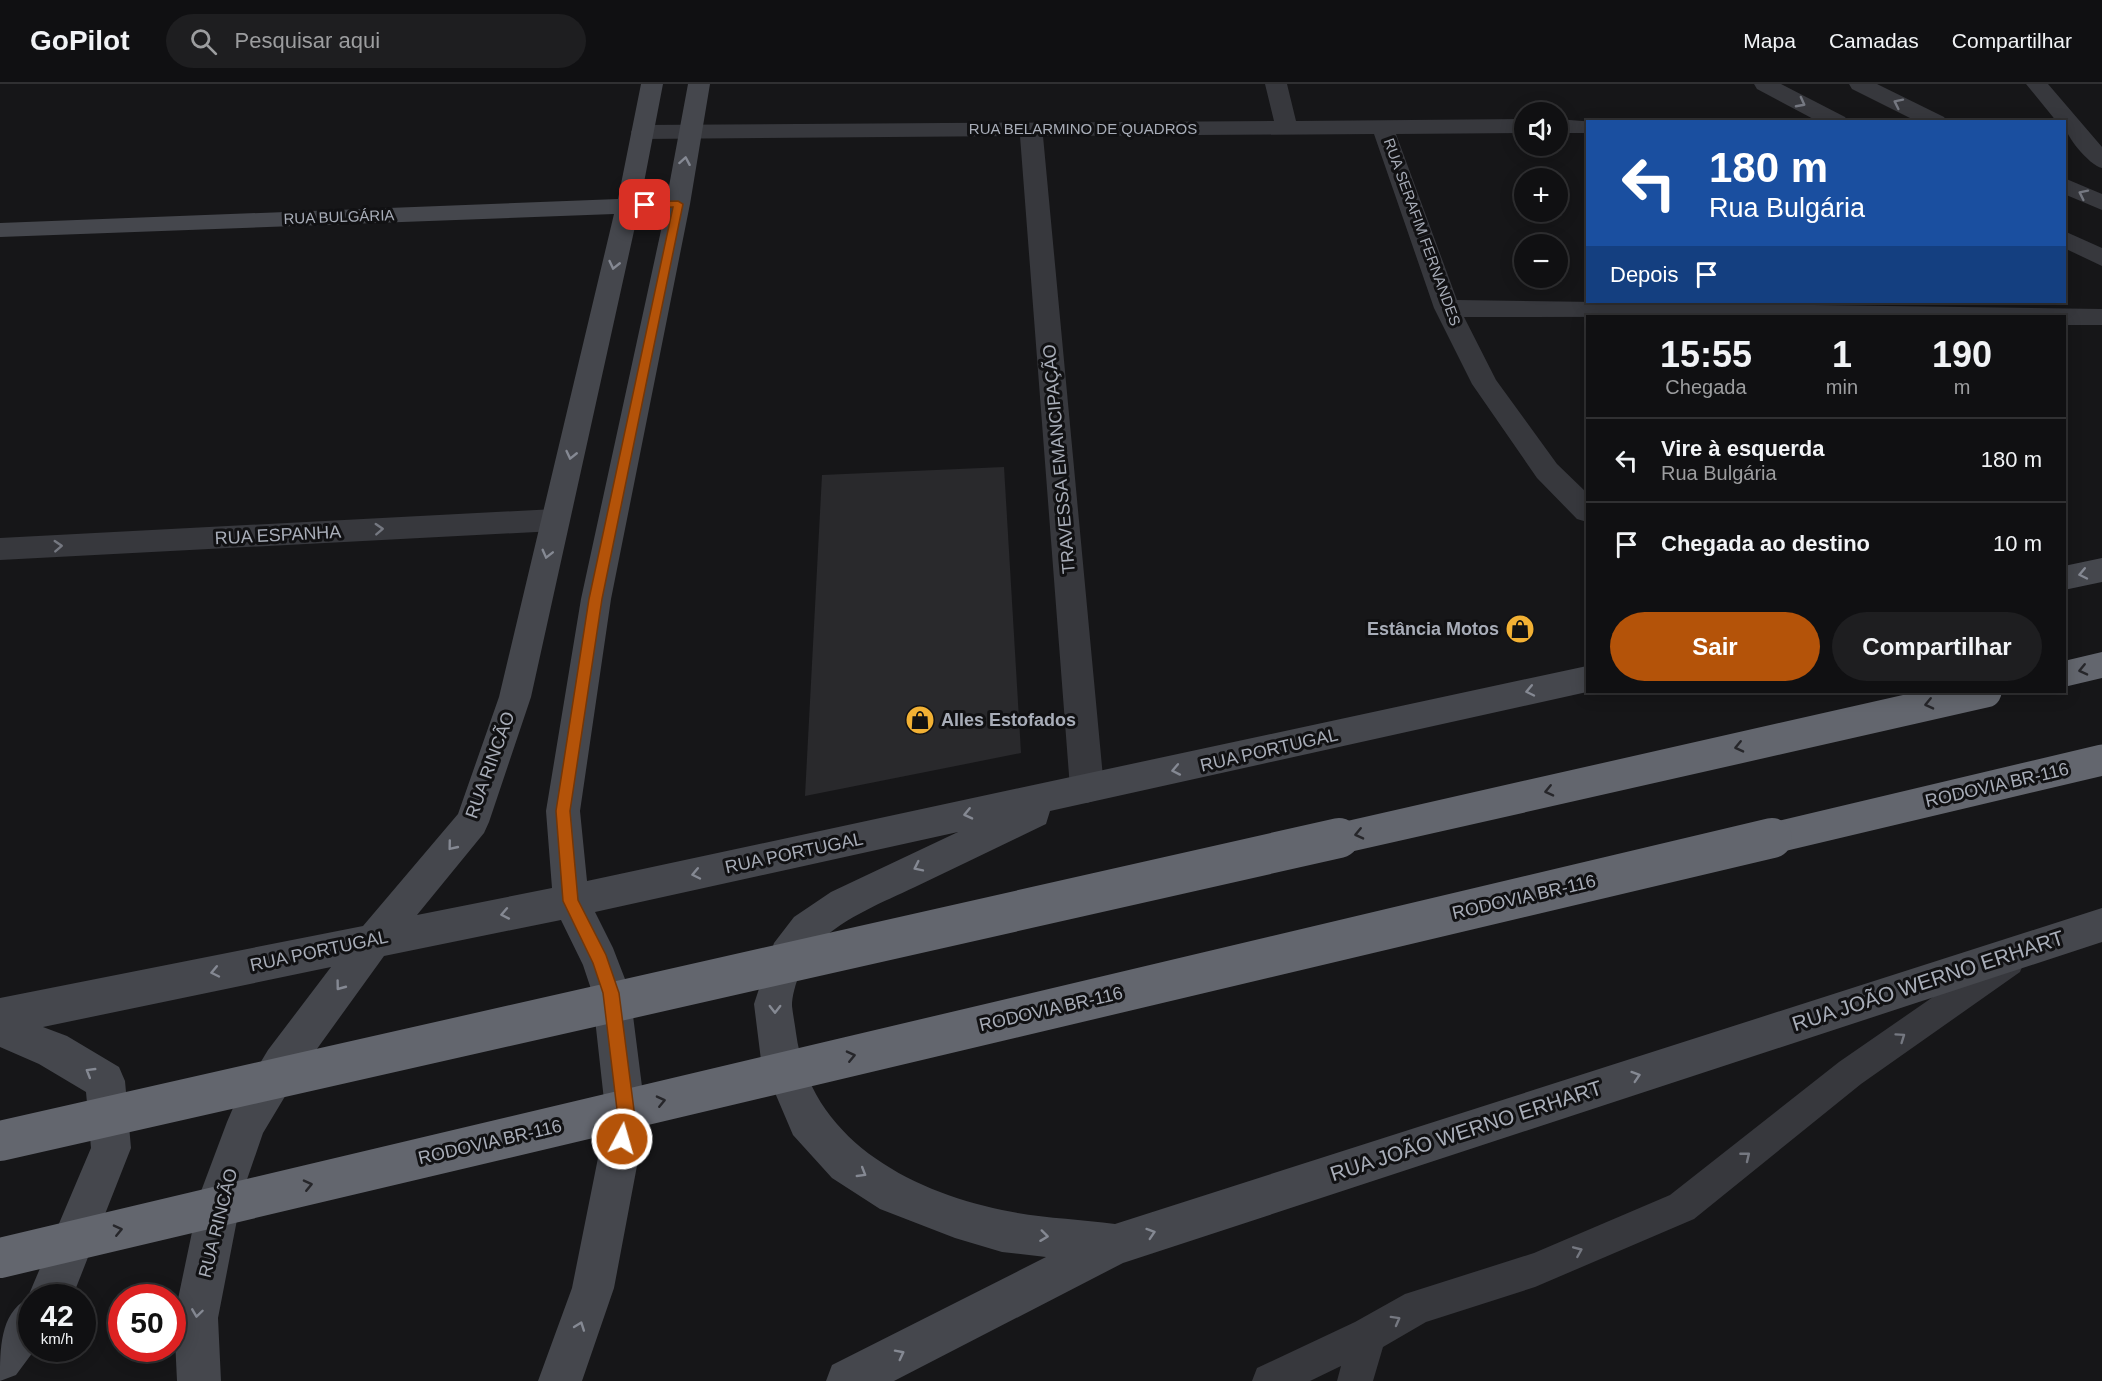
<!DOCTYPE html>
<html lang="pt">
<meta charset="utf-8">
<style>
body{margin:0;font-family:Arial,sans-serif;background:#1e1e20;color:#f1f3f6;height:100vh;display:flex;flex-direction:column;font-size:22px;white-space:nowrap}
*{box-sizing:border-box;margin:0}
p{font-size:20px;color:#9c9d9f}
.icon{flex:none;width:33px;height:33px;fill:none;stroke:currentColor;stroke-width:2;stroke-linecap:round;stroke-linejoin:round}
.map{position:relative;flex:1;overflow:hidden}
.side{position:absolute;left:1586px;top:231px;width:480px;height:378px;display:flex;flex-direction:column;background:#101012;border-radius:0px;box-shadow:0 3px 15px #0003,0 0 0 2px #303032}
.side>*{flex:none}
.top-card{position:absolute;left:1586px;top:36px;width:480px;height:183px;border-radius:0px;box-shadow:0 3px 15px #0003,0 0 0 2px #303032;background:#1a4fa0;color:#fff;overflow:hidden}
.fabs{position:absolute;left:1514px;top:18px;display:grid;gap:12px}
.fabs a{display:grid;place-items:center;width:54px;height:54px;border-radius:50%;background:#101012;box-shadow:0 3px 15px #0003,0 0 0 2px #303032;font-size:30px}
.speed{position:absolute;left:18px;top:1200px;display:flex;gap:12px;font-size:30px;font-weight:700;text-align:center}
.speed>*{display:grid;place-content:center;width:78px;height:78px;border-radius:50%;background:#101012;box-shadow:0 3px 15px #0003,0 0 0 2px #303032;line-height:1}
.speed small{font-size:15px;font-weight:400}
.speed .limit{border:9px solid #d22;background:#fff;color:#111}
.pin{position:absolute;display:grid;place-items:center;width:51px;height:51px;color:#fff;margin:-26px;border-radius:12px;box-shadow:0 3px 9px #0006}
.me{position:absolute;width:66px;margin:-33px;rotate:6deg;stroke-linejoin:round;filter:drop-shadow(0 0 4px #0008)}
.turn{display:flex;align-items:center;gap:21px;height:126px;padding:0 24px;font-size:27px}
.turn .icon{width:78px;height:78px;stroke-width:2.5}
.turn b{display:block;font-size:42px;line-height:51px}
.then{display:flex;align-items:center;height:57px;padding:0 24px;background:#0003;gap:12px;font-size:22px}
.eta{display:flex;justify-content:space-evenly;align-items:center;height:102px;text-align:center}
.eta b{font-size:36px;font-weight:700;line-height:42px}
.button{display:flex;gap:12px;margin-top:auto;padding:12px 24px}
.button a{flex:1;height:69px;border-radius:36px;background:#b45309;color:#fff;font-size:24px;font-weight:700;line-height:69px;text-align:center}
.button a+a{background:#1e1e20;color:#f1f3f6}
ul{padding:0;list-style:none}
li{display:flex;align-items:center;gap:18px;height:84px;padding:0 24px;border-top:2px solid #303032}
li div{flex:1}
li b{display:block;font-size:22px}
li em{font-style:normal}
header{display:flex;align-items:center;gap:36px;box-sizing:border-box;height:84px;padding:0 30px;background:#101012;border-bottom:2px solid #303032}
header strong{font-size:28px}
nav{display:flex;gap:33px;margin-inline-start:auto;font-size:21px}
.search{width:420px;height:54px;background:#1e1e20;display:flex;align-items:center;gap:15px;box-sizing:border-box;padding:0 21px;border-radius:33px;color:#9c9d9f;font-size:22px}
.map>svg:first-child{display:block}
.building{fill:#29292c}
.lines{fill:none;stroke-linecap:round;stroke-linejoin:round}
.lane{fill:#37383d;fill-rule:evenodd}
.street{fill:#37383d;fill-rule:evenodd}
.secondary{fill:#45474d;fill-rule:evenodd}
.highway{fill:#63666e;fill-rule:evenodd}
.highway-bridge-far1{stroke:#63666e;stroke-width:31}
.highway-bridge{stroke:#63666e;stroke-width:40}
.oneway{stroke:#757881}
.oneway2{stroke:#858993}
.oneway3{stroke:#26262a}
.route{fill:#b45309;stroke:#753606;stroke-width:1.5}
.labels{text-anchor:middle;stroke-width:6;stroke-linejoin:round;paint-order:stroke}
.far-street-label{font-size:15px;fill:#a8adb8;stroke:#111113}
.street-label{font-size:18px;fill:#a8adb8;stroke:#111113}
.poi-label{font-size:18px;font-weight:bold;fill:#a8adb8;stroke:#111113;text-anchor:end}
.near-street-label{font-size:21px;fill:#a8adb8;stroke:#111113}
</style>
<header>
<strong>GoPilot</strong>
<div class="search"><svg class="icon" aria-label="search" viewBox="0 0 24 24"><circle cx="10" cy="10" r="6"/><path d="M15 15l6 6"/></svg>Pesquisar aqui</div>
<nav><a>Mapa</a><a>Camadas</a><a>Compartilhar</a></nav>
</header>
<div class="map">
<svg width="2102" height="1297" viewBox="0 0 2102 1297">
<rect width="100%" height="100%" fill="#161618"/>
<polygon class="building" points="1004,383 1021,669 805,712 822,391"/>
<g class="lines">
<polygon class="lane" points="2009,864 2020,868 2024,878 2020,888 1861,1000 1694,1135 1535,1203 1426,1238 1383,1263 1373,1297 1337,1297 1341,1282 1310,1297 1252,1297 1257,1284 1355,1238 1405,1210 1534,1169 1670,1111 1839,978 1998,868"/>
<g class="street">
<polygon points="1265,0 1287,0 1296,37 1524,35 1524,49 1396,50 1457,216 2102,225 2102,241 2064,241 2064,232 1464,233 1496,296 1557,380 1587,409 1587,438 1577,435 1537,394 1472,300 1434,224 1374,50 1043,52 1104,704 1099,715 1087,719 1075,715 1070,704 1020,52 642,55 634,53 631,48 634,43 642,41 1274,37"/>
<polygon points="1754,0 1781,0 1845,33 1848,38 1819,38 1757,5"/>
<polygon points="1849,0 1877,0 1944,33 1947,38 1918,38 1852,5"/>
<path d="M 2026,0 L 2048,0 L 2102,63 L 2102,84 C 2089,81 2064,51 2064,38 L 2057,38 Z"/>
<polygon points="1557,35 1595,38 1587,38 1587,49 1557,49"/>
<polygon points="2064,94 2102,110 2102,126 2064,110"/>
<polygon points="2064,147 2102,164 2102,182 2064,164"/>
<polygon points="555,425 565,428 570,436 565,444 555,447 0,476 0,454"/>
</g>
<g class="secondary">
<path d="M 641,0 L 663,0 L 641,114 L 667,113 L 688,0 L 710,0 L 690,120 L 611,515 L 580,727 L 587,797 L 1587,582 L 1587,608 L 1589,608 L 1587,608 L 1050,727 L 1046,740 C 1002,761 959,782 915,803 C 883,818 846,833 820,857 C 806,870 792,903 792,922 C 793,931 795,941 796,949 C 810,1054 907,1106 1002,1126 C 1039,1134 1078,1135 1115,1140 L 2102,824 L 2102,858 L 1123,1179 L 894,1297 L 826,1297 L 832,1281 L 1046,1173 L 1002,1168 L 955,1154 L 880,1125 L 832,1094 L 793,1051 L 761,976 L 754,920 L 774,859 L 794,833 L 831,808 L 958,748 L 595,828 L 613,864 L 630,908 L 646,1034 L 614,1204 L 582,1297 L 538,1297 L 572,1204 L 606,1034 L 592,908 L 583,881 L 561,836 L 384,872 L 296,994 L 263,1049 L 242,1110 L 218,1234 L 221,1297 L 177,1297 L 174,1234 L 200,1110 L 227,1038 L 233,1024 L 268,966 L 331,883 L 43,943 L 67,952 L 119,983 L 125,997 L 131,1064 L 72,1214 L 32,1214 L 32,1264 L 36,1264 L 16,1291 L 0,1297 C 0,1265 0,1230 27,1215 L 91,1064 L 86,1008 L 39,980 L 0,963 L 0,914 L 363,842 L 458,730 L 499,613 L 614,130 L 0,153 L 0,139 L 618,115 ZM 665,128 L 581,515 L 546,727 L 552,804 L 417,831 L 484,749 L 489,738 L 531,613 L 638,129 Z"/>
<polygon points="2102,474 2102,498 2064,506 2064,482"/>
</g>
<polygon class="highway" points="2102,568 2102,594 2064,603 2064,577"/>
<g class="highway-bridge-far1">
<polyline points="1333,756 1986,608"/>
<polyline points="1765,756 2102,676"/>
</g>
<g class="highway-bridge">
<polyline points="0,1057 1339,754"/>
<polyline points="0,1174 1772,754"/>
</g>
</g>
<defs><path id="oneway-chevron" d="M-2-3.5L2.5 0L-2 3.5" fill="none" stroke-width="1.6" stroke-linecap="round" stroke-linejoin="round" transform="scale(1.5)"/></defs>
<g class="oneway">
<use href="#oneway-chevron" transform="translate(1801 19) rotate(28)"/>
<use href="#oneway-chevron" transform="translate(1898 19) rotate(-154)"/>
<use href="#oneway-chevron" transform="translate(2083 110) rotate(-154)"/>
<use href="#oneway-chevron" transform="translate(379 445) rotate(-3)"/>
<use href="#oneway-chevron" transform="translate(58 462) rotate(-3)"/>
<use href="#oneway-chevron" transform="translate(1901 953) rotate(-35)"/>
<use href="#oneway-chevron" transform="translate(1746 1072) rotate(-39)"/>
<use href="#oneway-chevron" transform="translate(1578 1167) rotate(-23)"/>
<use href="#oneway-chevron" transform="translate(1396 1236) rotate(-29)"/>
</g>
<g class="oneway2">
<use href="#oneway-chevron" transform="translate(685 77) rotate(-80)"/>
<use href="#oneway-chevron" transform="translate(614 181) rotate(103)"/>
<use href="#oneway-chevron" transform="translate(571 371) rotate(103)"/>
<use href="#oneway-chevron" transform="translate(547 470) rotate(104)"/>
<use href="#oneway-chevron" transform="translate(2083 490) rotate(168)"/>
<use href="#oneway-chevron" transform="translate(1530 607) rotate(168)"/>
<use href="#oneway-chevron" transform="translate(1176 686) rotate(169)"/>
<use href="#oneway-chevron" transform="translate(968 730) rotate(167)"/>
<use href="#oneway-chevron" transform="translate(452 762) rotate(129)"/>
<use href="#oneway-chevron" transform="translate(918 783) rotate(154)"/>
<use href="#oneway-chevron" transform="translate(696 790) rotate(168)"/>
<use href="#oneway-chevron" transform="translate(505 830) rotate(169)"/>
<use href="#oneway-chevron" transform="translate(215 888) rotate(168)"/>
<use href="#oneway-chevron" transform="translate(340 902) rotate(127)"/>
<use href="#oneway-chevron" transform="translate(775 925) rotate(90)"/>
<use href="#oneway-chevron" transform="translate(90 988) rotate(-149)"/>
<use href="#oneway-chevron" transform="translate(1636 992) rotate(-18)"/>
<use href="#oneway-chevron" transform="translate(862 1089) rotate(31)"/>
<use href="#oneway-chevron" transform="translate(1151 1149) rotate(-18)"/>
<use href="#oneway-chevron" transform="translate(1044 1152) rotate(7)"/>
<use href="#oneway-chevron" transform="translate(197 1229) rotate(98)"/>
<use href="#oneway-chevron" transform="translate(580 1242) rotate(-70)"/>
<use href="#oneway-chevron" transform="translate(900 1270) rotate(-27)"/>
</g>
<g class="oneway3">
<use href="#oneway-chevron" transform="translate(2083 586) rotate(167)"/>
<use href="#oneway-chevron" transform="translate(1929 620) rotate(167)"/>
<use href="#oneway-chevron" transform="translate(1739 663) rotate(167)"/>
<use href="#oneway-chevron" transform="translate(1549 707) rotate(167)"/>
<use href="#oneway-chevron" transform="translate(1359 750) rotate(167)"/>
<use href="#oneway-chevron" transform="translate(851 972) rotate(-13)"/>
<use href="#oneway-chevron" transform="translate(661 1017) rotate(-13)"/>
<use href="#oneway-chevron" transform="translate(308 1101) rotate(-13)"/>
<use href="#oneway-chevron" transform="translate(118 1146) rotate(-13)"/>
</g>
<polygon class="route" points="678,117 683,120 602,515 570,727 578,816 606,871 619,909 635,1034 628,1061 622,1063 617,1061 614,1055 618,1034 603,909 593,879 563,817 556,727 589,515 673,123 645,124 640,121 645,118"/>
<defs>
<g id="shop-disc" transform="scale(1.5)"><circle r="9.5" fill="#f2b134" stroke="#111113"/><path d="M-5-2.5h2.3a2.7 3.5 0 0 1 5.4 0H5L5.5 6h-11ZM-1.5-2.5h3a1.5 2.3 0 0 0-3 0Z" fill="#111"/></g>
</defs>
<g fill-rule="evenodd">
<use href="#shop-disc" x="1520" y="545"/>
<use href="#shop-disc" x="920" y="636"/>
</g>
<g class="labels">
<g class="far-street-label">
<text x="1083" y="50">RUA BELARMINO DE QUADROS</text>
<text transform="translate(339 133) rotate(-2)" y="5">RUA BULGÁRIA</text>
<text transform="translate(1422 148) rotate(70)" y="5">RUA SERAFIM FERNANDES</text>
</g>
<g class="street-label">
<text transform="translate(1059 375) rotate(-95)" y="6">TRAVESSA EMANCIPAÇÃO</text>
<text transform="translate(278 451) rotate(-3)" y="6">RUA ESPANHA</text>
<text transform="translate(1269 666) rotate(-13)" y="6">RUA PORTUGAL</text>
<text transform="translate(490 681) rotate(-70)" y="6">RUA RINCÃO</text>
<text transform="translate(1997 701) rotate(-13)" y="6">RODOVIA BR-116</text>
<text transform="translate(794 769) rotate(-12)" y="6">RUA PORTUGAL</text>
<text transform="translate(1524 813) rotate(-13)" y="6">RODOVIA BR-116</text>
<text transform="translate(319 867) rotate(-12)" y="6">RUA PORTUGAL</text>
<text transform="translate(1051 925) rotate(-13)" y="6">RODOVIA BR-116</text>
<text transform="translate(490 1058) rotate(-13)" y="6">RODOVIA BR-116</text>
<text transform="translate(218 1139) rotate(-76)" y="6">RUA RINCÃO</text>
</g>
<g class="poi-label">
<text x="1499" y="551">Estância Motos</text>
<text x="941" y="642" text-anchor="start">Alles Estofados</text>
</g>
<g class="near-street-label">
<text transform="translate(1928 897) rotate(-18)" y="7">RUA JOÃO WERNO ERHART</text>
<text transform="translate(1466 1047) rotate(-18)" y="7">RUA JOÃO WERNO ERHART</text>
</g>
</g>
</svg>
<div class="fabs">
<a><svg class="icon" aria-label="sound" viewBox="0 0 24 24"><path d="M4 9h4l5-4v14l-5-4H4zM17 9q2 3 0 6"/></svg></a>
<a>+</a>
<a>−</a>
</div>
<div class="speed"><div>42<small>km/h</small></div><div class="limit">50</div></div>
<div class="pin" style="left:645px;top:121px;background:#d93025"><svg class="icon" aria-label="arrive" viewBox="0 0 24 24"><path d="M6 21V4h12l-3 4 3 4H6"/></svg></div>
<svg class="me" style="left:622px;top:1055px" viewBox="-20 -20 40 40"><circle r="17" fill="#b45309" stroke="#fff" stroke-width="3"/><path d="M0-11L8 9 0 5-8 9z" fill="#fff"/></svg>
<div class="top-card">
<div class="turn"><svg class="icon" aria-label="left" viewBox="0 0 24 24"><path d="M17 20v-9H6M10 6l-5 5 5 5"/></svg><div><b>180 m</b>Rua Bulgária</div></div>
<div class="then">Depois<svg class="icon" aria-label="arrive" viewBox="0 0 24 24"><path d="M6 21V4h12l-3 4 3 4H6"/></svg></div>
</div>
<section class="side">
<div class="eta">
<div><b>15:55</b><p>Chegada</p></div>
<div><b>1</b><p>min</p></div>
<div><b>190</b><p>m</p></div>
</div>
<ul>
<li><svg class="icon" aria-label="left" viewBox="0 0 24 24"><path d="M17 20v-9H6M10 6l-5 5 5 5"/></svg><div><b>Vire à esquerda</b><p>Rua Bulgária</p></div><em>180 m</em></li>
<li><svg class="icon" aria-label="arrive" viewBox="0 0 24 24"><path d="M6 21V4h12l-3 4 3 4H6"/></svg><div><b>Chegada ao destino</b></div><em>10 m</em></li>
</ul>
<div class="button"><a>Sair</a><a>Compartilhar</a></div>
</section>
</div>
